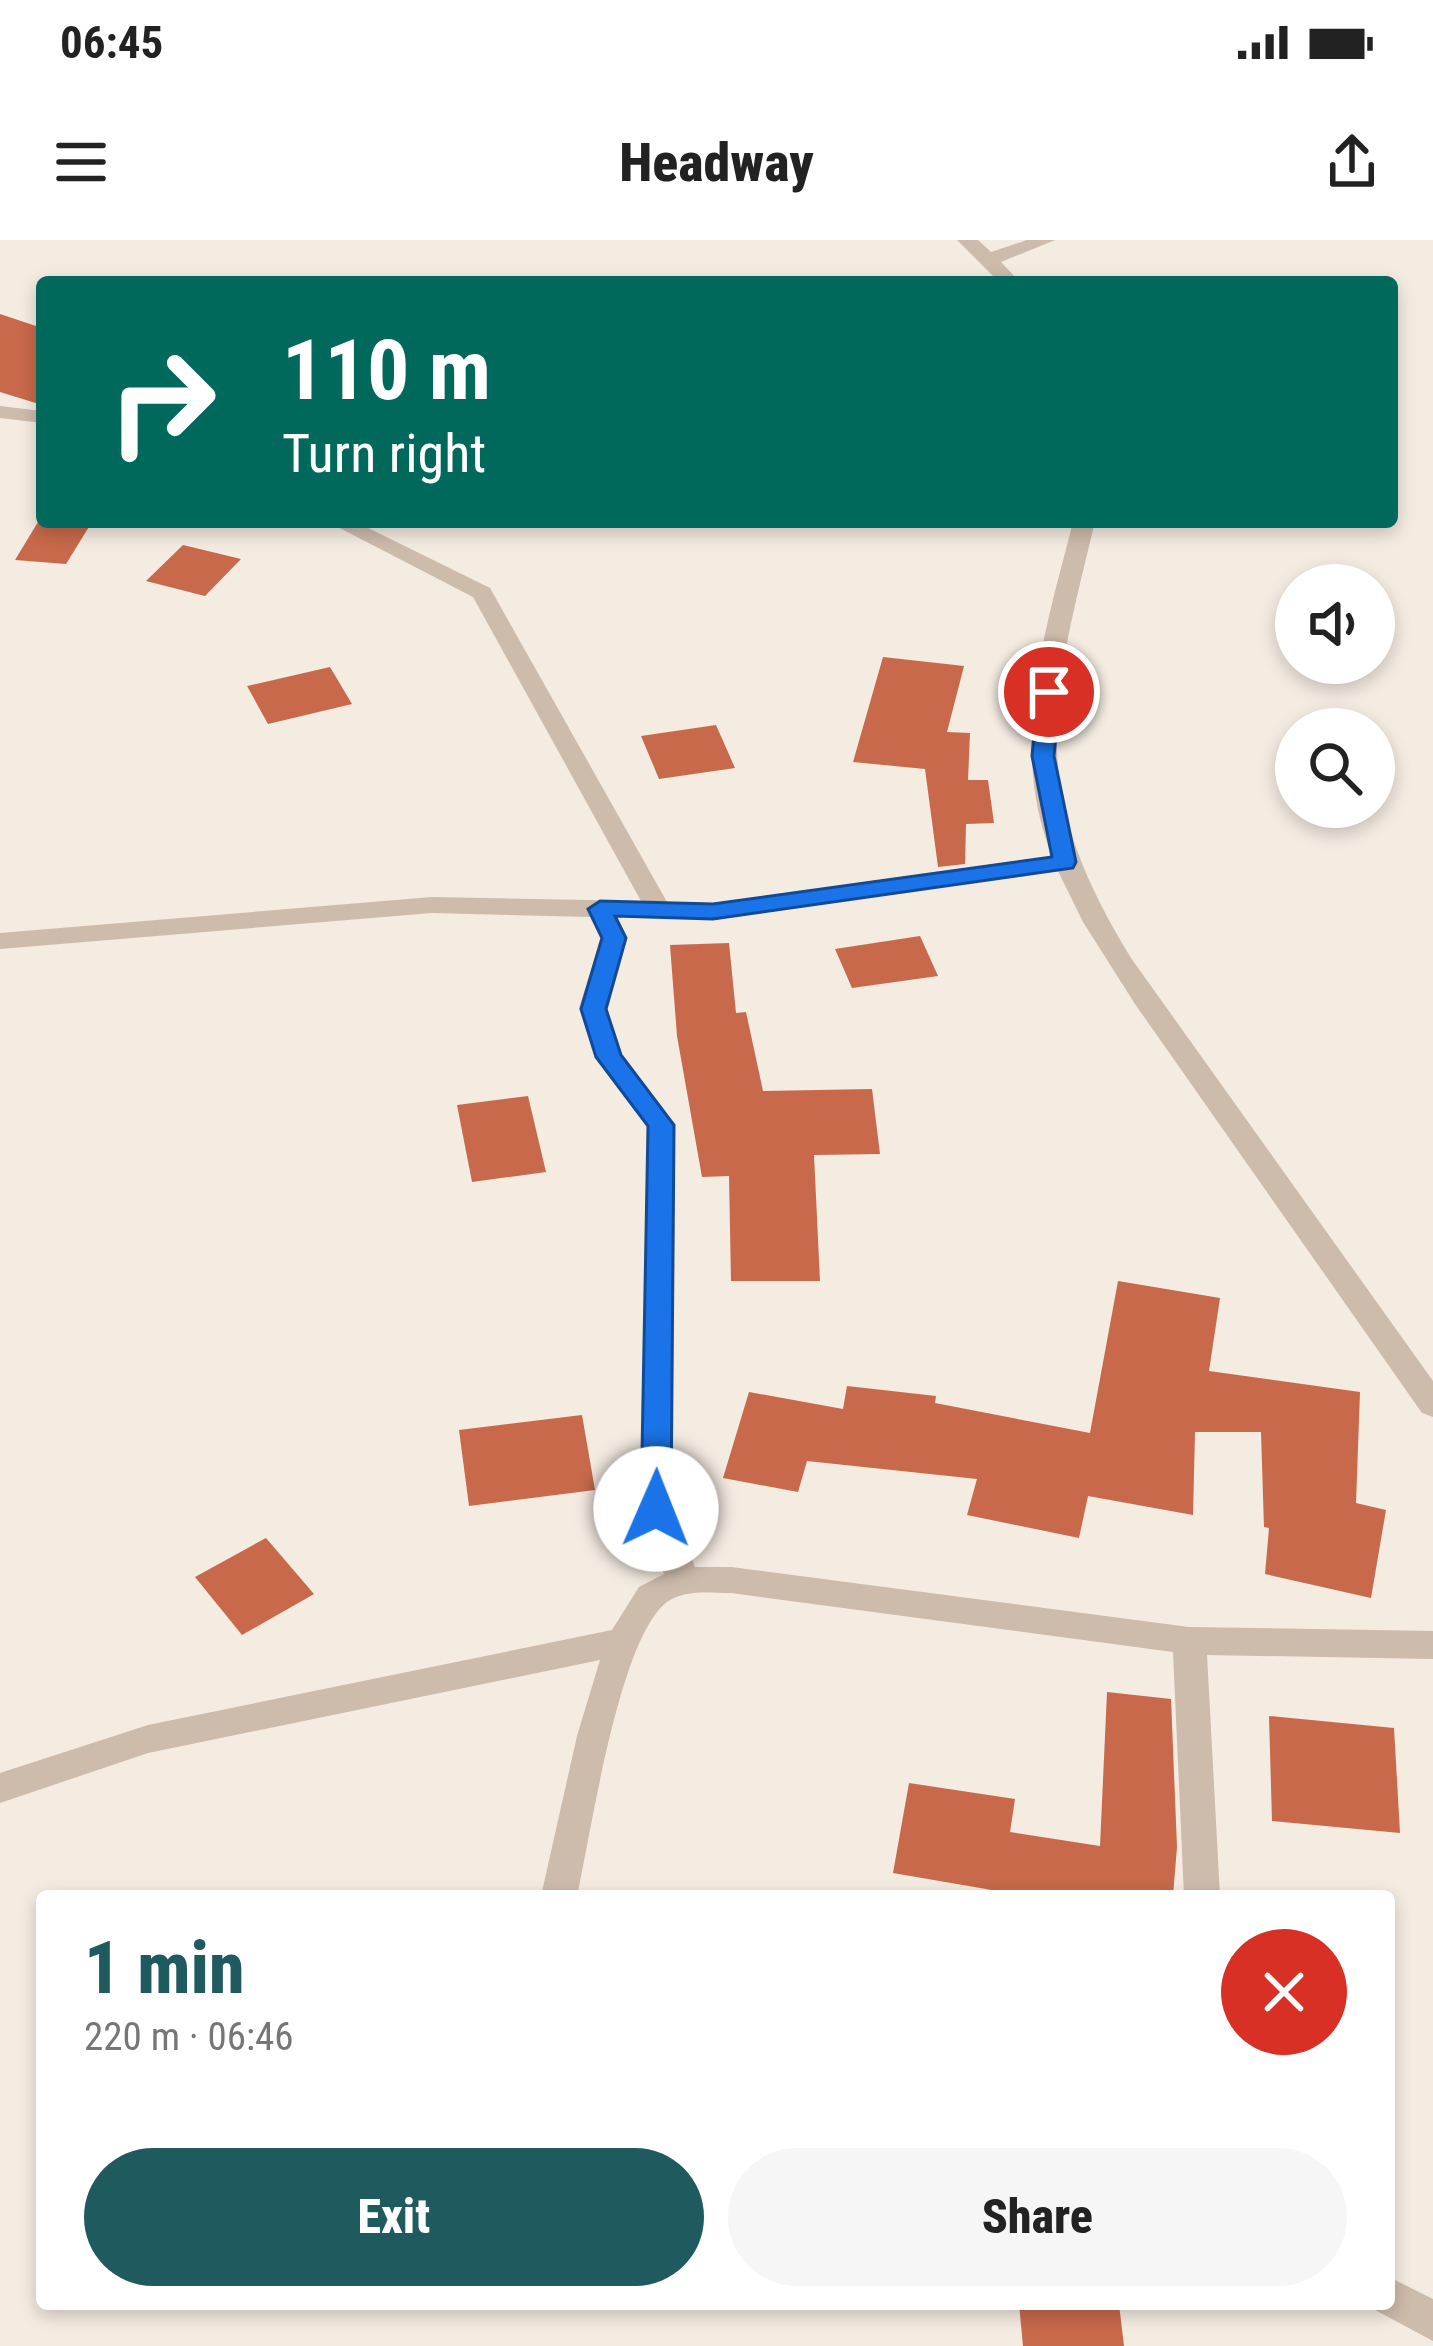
<!DOCTYPE html>
<meta charset="utf-8">
<style>
body{margin:0;font-family:"Roboto Condensed",sans-serif;background:#f6f6f6;color:#222;height:100vh;display:flex;flex-direction:column;font-size:45px;white-space:nowrap}
*{box-sizing:border-box;margin:0}
p{font-size:39px;color:#767676}
.icon{flex:none;width:66px;height:66px;fill:none;stroke:currentColor;stroke-width:2;stroke-linecap:round;stroke-linejoin:round}
.map{position:relative;flex:1;overflow:hidden}
.details{position:absolute;left:36px;top:1650px;width:1359px;height:420px;display:flex;flex-direction:column;background:#fff;border-radius:12px;box-shadow:0 6px 18px #0003}
.details>*{flex:none}
.top-card{position:absolute;left:36px;top:36px;width:1362px;height:252px;border-radius:12px;box-shadow:0 6px 18px #0003;background:#00695c;color:#fff;overflow:hidden}
.buttons{position:absolute;left:1275px;top:324px;display:grid;gap:24px}
.buttons a{display:grid;place-items:center;width:120px;height:120px;border-radius:50%;background:#fff;box-shadow:0 6px 18px #0003;font-size:60px}
.pin{position:absolute;display:grid;place-items:center;width:102px;height:102px;color:#fff;margin:-51px;border:6px solid #fff;border-radius:50%;box-shadow:0 3px 12px #0007}
.me{position:absolute;width:132px;margin:-66px;rotate:1deg;stroke-linejoin:round;filter:drop-shadow(0 0 9px #0008)}
.turn{display:flex;align-items:center;gap:42px;height:252px;padding:0 48px;font-size:54px}
.turn .icon{width:156px;height:156px;stroke-width:2.5}
.turn b{display:block;font-size:84px;line-height:102px}
.round{display:grid;place-items:center;flex:none;width:126px;height:126px;border-radius:63px;background:#f6f6f6}
.headline{display:flex;align-items:center;justify-content:space-between;height:204px;padding:0 48px}
h1{font-size:72px;font-weight:800;line-height:90px;color:#1f5a5e}
.action{display:flex;gap:24px;margin-top:auto;padding:24px 48px}
.action a{flex:1;height:138px;border-radius:72px;background:#1f5a5e;color:#fff;font-size:48px;font-weight:800;line-height:138px;text-align:center}
.action a+a{background:#f6f6f6;color:#222}
.status{display:flex;justify-content:space-between;align-items:center;height:84px;padding:0 60px;background:#fff;direction:ltr}
.status svg{height:33px;fill:currentColor}
header{display:flex;justify-content:space-between;align-items:center;height:156px;padding:0 48px;background:#fff;font-size:54px;font-weight:800}
.map>svg:first-child{display:block}
.building{fill:#c8694b}
.lines{fill:none;stroke-linecap:round;stroke-linejoin:round}
.street{fill:#cdbbac;fill-rule:evenodd}
.route{fill:#1a73e8;stroke:#114b97;stroke-width:3}
</style>
<div class="status"><b>06:45</b><svg viewBox="0 0 49 12"><path d="M0 12V9h3v3zM5 12V6h3v6zM10 12V3h3v9zM15 12V0h3v12zM26 1h20v11H26zM47 4h2v5h-2z"/></svg></div>
<header><svg class="icon" aria-label="menu" viewBox="0 0 24 24"><path d="M4 6h16M4 12h16M4 18h16"/></svg>Headway<svg class="icon" aria-label="share" viewBox="0 0 24 24"><path d="M12 15V3M7 8l5-5 5 5M5 13v7h14v-7"/></svg></header>
<div class="map">
<svg width="1433" height="2106" viewBox="0 0 1433 2106">
<rect width="100%" height="100%" fill="#f4ebe1"/>
<g class="building">
<polygon points="0,74 42,88 42,165 0,152"/>
<polygon points="38,282 92,282 66,324 15,320"/>
<polygon points="183,305 241,319 205,356 146,341"/>
<polygon points="883,417 964,426 947,492 970,493 968,540 988,540 994,583 966,584 965,624 938,627 925,529 853,522"/>
<polygon points="330,427 352,464 268,484 247,446"/>
<polygon points="716,485 735,528 659,539 641,496"/>
<polygon points="920,696 938,736 852,748 835,709"/>
<polygon points="729,703 736,773 746,772 763,851 872,849 880,914 814,915 820,1041 731,1041 729,936 702,937 677,796 670,705"/>
<polygon points="528,856 546,932 472,942 457,865"/>
<polygon points="1118,1041 1220,1058 1209,1131 1360,1152 1356,1263 1386,1270 1371,1358 1265,1334 1269,1288 1264,1287 1261,1192 1195,1192 1193,1275 1088,1256 1079,1298 967,1275 977,1239 807,1221 798,1252 723,1238 749,1152 843,1169 847,1146 936,1156 935,1163 1090,1193"/>
<polygon points="582,1175 595,1250 469,1266 459,1190"/>
<polygon points="266,1298 314,1354 242,1395 195,1337"/>
<polygon points="1107,1452 1171,1459 1177,1607 1173,1656 1027,1656 893,1633 909,1543 1015,1559 1010,1592 1100,1606"/>
<polygon points="1269,1476 1394,1488 1400,1593 1272,1581"/>
<polygon points="1019,2064 1119,2064 1124,2106 1023,2106"/>
</g>
<g class="lines">
<g class="street">
<polygon points="957,0 978,0 991,12 1027,0 1055,0 1001,22 1020,42 999,42"/>
<polygon points="0,166 42,171 42,183 0,178"/>
<path d="M 328,282 L 356,282 L 490,348 L 667,662 L 713,663 L 1052,616 C 1008,505 1045,392 1073,282 L 1095,282 C 1050,466 1026,547 1131,718 L 1433,1141 L 1433,1177 L 1422,1173 L 1135,764 L 1083,682 L 1058,631 L 713,679 L 617,677 L 627,698 L 607,768 L 622,815 L 675,885 L 672,1269 L 695,1327 L 731,1327 L 1189,1387 L 1433,1391 L 1433,1419 L 1207,1415 L 1220,1656 L 1184,1656 L 1173,1412 L 731,1353 C 710,1353 685,1349 667,1362 C 619,1398 591,1594 577,1656 L 541,1656 L 577,1496 L 600,1420 L 148,1513 L 0,1563 L 0,1533 L 148,1485 L 612,1390 L 639,1347 L 664,1334 L 640,1269 L 647,886 L 595,817 L 579,768 L 601,698 L 591,677 L 432,673 L 0,709 L 0,693 L 432,657 L 641,661 L 473,357 Z"/>
<polygon points="1389,2037 1433,2059 1433,2101 1375,2070 1372,2064 1389,2064"/>
</g>
</g>
<polygon class="route" points="1049,445 1060,452 1054,516 1076,622 1073,628 713,679 615,676 626,698 606,769 621,815 674,885 671,1269 666,1277 646,1277 641,1269 648,886 596,817 581,769 602,698 588,669 600,661 713,664 1052,617 1032,516 1038,452"/>
</svg>
<div class="buttons">
<a><svg class="icon" aria-label="sound" viewBox="0 0 24 24"><path d="M4 9h4l5-4v14l-5-4H4zM17 9q2 3 0 6"/></svg></a>
<a><svg class="icon" aria-label="search" viewBox="0 0 24 24"><circle cx="10" cy="10" r="6"/><path d="M15 15l6 6"/></svg></a>
</div>
<div class="pin" style="left:1049px;top:452px;background:#d93025"><svg class="icon" aria-label="arrive" viewBox="0 0 24 24"><path d="M6 21V4h12l-3 4 3 4H6"/></svg></div>
<svg class="me" style="left:656px;top:1269px" viewBox="-20 -20 40 40"><circle r="19" fill="#fff"/><path d="M0-13L10 11 0 6-10 11z" fill="#1a73e8"/></svg>
<div class="top-card">
<div class="turn"><svg class="icon" aria-label="right" viewBox="0 0 24 24"><path d="M7 20v-9h11M14 6l5 5-5 5"/></svg><div><b>110 m</b>Turn right</div></div>
</div>
<section class="details">
<div class="headline"><div><h1>1 min</h1><p>220 m · 06:46</p></div><a class="round" style="background:#d93025;color:#fff"><svg class="icon" aria-label="close" viewBox="0 0 24 24"><path d="M6 6l12 12M18 6L6 18"/></svg></a></div>
<div class="action"><a>Exit</a><a>Share</a></div>
</section>
</div>
